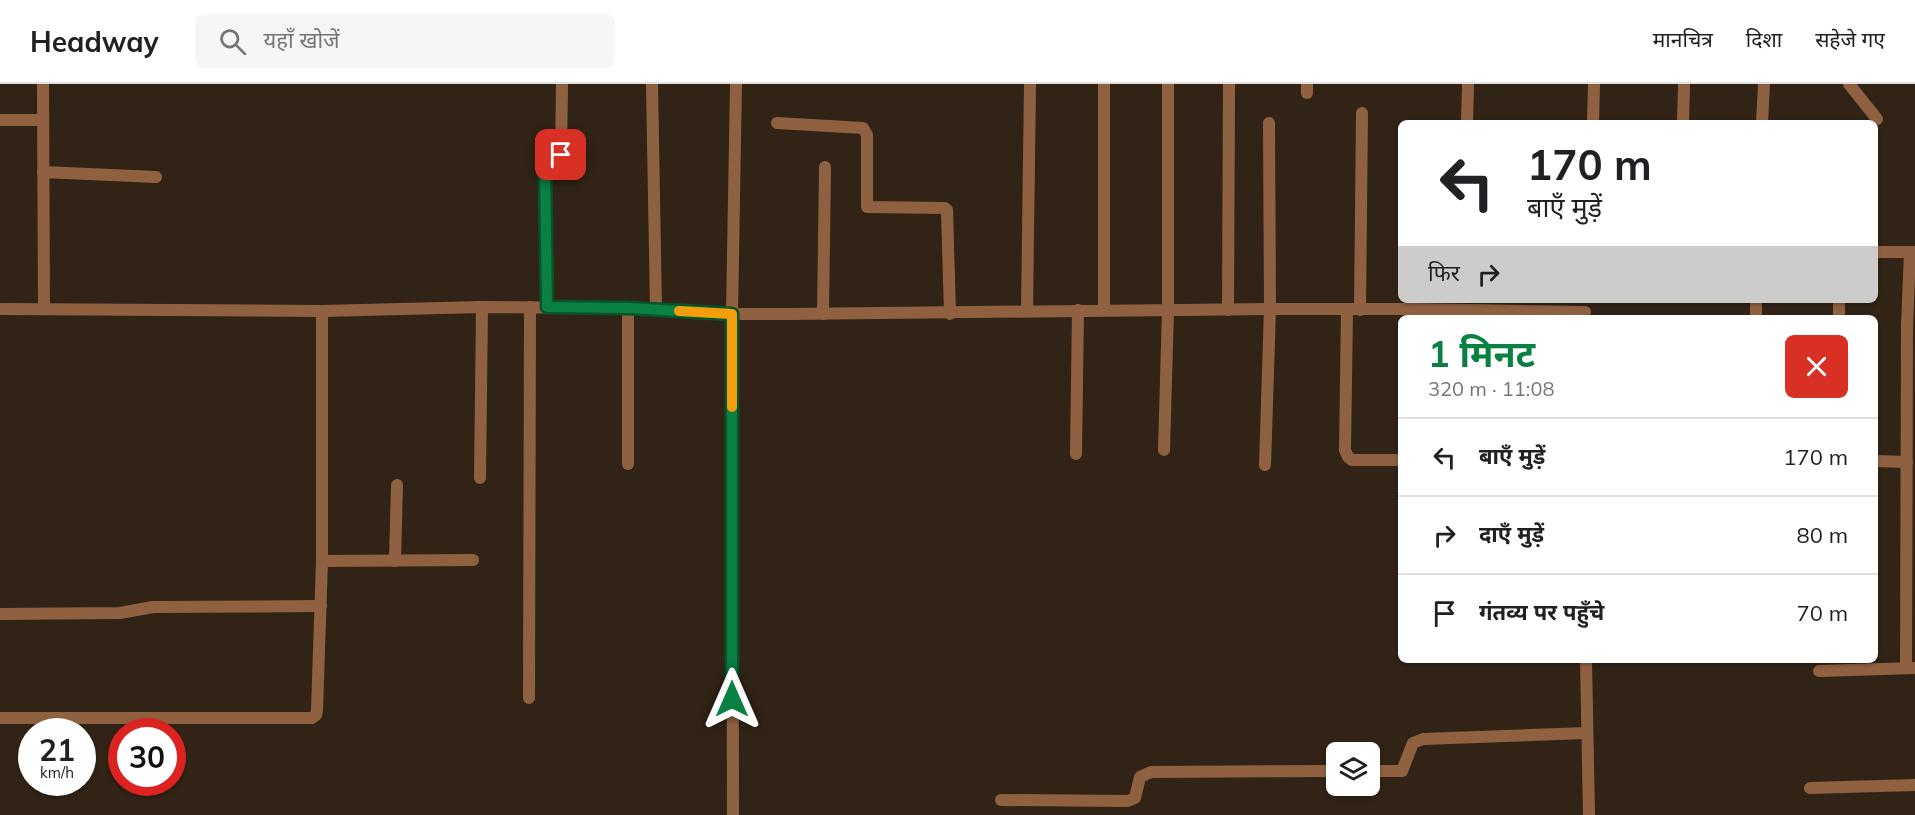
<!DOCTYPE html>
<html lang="hi">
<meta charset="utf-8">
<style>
body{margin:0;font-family:Mulish,"Noto Sans Devanagari",sans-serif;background:#f6f6f6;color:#202124;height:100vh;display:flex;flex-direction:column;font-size:22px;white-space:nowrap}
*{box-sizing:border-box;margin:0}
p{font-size:20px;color:#757577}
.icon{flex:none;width:33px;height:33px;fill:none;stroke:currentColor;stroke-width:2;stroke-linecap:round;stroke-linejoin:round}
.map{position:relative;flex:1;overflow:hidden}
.details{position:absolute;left:1398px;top:231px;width:480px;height:348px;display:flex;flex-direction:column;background:#fff;border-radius:9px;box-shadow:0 2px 4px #0004}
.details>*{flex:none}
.top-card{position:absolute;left:1398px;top:36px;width:480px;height:183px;border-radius:9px;box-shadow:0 2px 4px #0004;background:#fff;color:#202124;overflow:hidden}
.tools{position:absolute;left:1326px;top:658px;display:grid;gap:12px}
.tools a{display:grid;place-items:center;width:54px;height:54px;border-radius:9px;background:#fff;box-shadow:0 2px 4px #0004;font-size:30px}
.speed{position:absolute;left:18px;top:634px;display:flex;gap:12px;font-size:30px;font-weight:700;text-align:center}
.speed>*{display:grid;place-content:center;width:78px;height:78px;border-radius:50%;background:#fff;box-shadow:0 2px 4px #0004;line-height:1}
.speed small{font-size:15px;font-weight:400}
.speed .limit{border:9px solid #d22;background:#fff;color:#111}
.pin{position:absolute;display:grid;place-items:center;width:51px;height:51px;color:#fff;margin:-26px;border-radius:12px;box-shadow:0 3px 9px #0006}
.me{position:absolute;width:66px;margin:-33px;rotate:0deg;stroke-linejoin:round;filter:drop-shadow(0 0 4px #0008)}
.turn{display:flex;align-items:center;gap:21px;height:126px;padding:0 30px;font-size:27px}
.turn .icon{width:78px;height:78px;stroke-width:2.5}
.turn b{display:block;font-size:42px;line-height:51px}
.then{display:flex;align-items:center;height:57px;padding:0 30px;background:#0003;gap:12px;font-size:22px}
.round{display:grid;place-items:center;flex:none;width:63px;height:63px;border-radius:9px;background:#f6f6f6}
.overview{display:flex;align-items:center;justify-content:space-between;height:102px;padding:0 30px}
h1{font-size:36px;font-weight:700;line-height:45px;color:#0b8043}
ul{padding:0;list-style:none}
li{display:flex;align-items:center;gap:18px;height:78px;padding:0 30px;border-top:2px solid #e0e0e0}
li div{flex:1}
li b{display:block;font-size:22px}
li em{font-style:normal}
header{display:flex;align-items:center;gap:36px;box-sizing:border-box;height:84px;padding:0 30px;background:#fff;border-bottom:2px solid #e0e0e0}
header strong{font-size:28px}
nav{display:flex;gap:33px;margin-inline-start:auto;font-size:21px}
.search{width:420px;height:54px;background:#f6f6f6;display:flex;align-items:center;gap:15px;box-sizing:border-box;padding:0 21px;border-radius:9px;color:#757577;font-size:22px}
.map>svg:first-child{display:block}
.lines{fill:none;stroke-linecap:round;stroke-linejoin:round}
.minor{stroke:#906141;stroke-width:12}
.route-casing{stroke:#07532c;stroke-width:15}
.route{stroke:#0b8043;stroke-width:10}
.slow{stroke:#f59e0b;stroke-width:10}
</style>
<header>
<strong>Headway</strong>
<div class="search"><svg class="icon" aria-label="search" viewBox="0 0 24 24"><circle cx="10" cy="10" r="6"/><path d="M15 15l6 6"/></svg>यहाँ खोजें</div>
<nav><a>मानचित्र</a><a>दिशा</a><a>सहेजे गए</a></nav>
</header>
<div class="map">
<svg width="1915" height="731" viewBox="0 0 1915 731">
<rect width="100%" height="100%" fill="#312416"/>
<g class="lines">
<g class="minor">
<polyline points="43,0 44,225"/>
<polyline points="652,0 656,225"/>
<polyline points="1104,0 1104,226"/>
<polyline points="1849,0 1877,35"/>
<polyline points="1307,9 1307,0"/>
<polyline points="0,36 43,36"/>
<polyline points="777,39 863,44 867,51 867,123 945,124 947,126 950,230"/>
<polyline points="1467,39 1468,0"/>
<polyline points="1593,39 1594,0"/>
<polyline points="1683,39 1684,0"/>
<polyline points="1762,39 1764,0"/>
<polyline points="43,88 156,93"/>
<polyline points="1875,168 1915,168"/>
<polyline points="1756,216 1756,234"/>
<path d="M 547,223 L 545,88 C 548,79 558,80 561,71 L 562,0"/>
<polyline points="628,224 628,380"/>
<polyline points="0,225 322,227 482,223 628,224 732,230 788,230 1270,225 1418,225 1585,228"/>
<polyline points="1228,226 1229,0"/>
<polyline points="1347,226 1345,366 1348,373 1352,376 1401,376"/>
<polyline points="1360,226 1362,29"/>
<polyline points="1027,227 1030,0"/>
<polyline points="823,230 825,83"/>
<polyline points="1839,234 1839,216"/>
<polyline points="1164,366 1168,226 1168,0"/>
<polyline points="1076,370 1078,226"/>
<polyline points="1875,377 1907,378"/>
<polyline points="1265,381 1270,225 1269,39"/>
<polyline points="480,394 482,223"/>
<polyline points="322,477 473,476"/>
<polyline points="395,477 397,401"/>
<polyline points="0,530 120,529 153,523 321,522"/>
<polyline points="1586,576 1589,731"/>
<polyline points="1906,584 1907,243 1910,168"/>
<polyline points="1819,587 1915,584"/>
<polyline points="529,614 530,223"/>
<polyline points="0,634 312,634 316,631 317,626 322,477 322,227"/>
<polyline points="1370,687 1402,687 1413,659 1423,655 1586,649"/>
<polyline points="1810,704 1915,701"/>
<polyline points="1001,716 1128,717 1135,714 1140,693 1151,688 1336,687"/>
<polyline points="733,731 732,230 736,0"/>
</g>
</g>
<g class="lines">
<g class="route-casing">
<path id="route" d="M 561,71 C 558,80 548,79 545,88 L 547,223 L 628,224 L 732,230 L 732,615"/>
</g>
<use href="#route" class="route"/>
<polyline class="slow" points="679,227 732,230 732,323"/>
</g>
</svg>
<div class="tools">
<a><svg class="icon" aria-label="layers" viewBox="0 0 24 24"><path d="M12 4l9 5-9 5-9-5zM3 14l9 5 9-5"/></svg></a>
</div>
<div class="speed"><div>21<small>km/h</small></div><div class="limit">30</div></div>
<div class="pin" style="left:561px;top:71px;background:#d93025"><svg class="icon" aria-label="arrive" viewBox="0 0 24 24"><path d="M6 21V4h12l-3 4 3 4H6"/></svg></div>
<svg class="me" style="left:732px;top:615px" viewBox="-20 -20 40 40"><path d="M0-17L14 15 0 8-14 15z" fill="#0b8043" stroke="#fff" stroke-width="4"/></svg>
<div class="top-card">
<div class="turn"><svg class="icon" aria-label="left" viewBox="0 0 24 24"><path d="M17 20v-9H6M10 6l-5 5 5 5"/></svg><div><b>170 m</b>बाएँ मुड़ें</div></div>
<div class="then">फिर<svg class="icon" aria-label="right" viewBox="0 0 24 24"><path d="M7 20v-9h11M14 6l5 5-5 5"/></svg></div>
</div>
<section class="details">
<div class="overview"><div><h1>1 मिनट</h1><p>320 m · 11:08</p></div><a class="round" style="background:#d93025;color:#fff"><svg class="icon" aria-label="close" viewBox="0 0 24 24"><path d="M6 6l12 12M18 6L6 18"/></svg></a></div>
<ul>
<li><svg class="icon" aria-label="left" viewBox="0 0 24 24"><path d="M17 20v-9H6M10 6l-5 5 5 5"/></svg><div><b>बाएँ मुड़ें</b></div><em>170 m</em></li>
<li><svg class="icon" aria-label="right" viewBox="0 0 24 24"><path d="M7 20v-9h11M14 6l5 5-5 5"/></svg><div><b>दाएँ मुड़ें</b></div><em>80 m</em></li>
<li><svg class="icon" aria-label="arrive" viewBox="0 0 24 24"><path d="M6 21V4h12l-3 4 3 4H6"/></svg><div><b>गंतव्य पर पहुँचे</b></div><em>70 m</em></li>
</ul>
</section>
</div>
